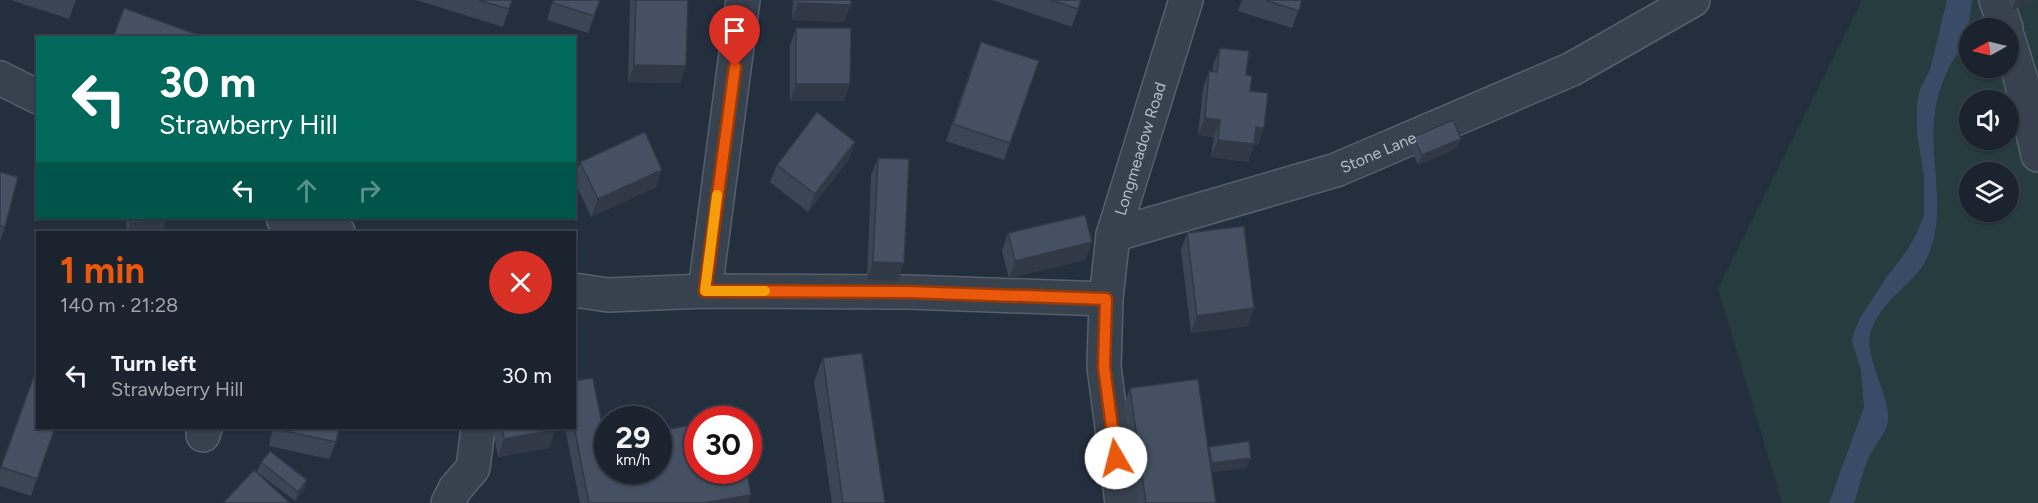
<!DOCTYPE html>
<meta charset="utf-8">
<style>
body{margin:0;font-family:Figtree,sans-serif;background:#282f3a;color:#f1f3f6;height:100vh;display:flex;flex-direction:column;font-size:22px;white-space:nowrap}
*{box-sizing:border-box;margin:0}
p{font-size:20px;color:#a0a4aa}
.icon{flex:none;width:33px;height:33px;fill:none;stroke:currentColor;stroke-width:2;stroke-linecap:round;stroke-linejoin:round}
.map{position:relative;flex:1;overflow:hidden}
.side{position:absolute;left:36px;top:231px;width:540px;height:198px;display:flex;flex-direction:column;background:#1b232e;border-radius:0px;box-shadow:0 2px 4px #0004,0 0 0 2px #39404a}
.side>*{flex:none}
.top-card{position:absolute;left:36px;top:36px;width:540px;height:183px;border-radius:0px;box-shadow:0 2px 4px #0004,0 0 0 2px #39404a;background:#00695c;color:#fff;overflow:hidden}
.needle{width:39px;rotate:262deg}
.controls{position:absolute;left:1959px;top:18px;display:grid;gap:12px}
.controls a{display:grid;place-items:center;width:60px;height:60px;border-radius:50%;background:#1b232e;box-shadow:0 2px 4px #0004,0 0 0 2px #39404a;font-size:30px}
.speed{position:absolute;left:594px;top:406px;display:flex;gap:12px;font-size:30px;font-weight:700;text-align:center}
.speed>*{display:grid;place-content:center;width:78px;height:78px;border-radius:50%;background:#1b232e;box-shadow:0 2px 4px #0004,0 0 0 2px #39404a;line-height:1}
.speed small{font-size:15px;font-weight:400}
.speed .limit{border:9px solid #d22;background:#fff;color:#111}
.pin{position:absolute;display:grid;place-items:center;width:51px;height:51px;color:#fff;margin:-62px -26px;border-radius:50% 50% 50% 0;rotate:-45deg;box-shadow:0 0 6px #0007}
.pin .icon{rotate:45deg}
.me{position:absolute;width:66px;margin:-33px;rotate:352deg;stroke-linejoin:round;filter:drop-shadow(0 0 4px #0008)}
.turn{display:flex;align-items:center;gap:21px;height:126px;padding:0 24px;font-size:27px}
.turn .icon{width:78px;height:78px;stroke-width:2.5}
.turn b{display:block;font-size:42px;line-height:51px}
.lanes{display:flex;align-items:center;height:57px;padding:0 24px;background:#0003;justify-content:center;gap:30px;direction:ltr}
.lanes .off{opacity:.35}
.round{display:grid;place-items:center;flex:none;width:63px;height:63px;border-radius:32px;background:#282f3a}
.summary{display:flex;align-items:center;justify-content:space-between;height:102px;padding:0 24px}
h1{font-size:36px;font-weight:700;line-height:45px;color:#ea580c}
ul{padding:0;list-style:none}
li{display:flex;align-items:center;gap:18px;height:84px;padding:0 24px}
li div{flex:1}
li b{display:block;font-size:22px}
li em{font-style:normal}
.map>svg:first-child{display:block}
.green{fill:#263c3f;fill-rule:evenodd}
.water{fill:#394c67}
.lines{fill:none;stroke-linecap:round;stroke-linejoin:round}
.minor-casing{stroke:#565f6c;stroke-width:36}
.minor{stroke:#38414e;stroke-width:33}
.wall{fill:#3b4654}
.shaded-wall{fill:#303945}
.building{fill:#455162;stroke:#303945;stroke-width:1.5}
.route-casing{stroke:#983908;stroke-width:15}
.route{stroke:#ea580c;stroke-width:10}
.slow{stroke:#f59e0b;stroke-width:10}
.labels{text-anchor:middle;stroke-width:4.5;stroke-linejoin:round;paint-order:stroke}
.street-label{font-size:16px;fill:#b4bcc9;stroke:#1d2633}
</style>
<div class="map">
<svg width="2038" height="503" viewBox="0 0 2038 503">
<rect width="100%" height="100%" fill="#242f3e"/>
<path class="green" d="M 1862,0 L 2038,0 L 2038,503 L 1782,503 L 1718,288 ZM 1970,28 L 2008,28 L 2008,68 L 1970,68 ZM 1970,100 L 2008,100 L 2008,140 L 1970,140 ZM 1970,172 L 2008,172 L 2008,212 L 1970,212 Z"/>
<path class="water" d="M 1947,0 L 1972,0 C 1970,15 1968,35 1961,49 C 1959,53 1955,56 1953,60 C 1945,74 1937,95 1935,111 C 1928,159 1948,210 1928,256 C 1916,284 1882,298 1871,331 C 1863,357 1889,392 1888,419 C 1888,429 1879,440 1874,448 C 1863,465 1861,484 1854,503 L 1829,503 L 1864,407 L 1861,370 L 1852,341 L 1854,332 L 1860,318 L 1886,278 L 1906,252 L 1916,235 L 1924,215 L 1924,177 L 1917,133 L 1917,103 L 1920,89 L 1930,70 Z"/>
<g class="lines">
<g class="minor-casing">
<g id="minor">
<polyline points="1996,0 2006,28"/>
<polyline points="2008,38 2021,80 2038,155"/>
<polyline points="0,78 38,97"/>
<polyline points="283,218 338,232"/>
<path id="s1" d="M 1113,235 L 1336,170 L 1572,69 L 1693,0"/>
<polyline points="574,290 608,295 705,291 908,292 1106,299"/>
<polyline points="705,291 743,0"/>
<polyline points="203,435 205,428"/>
<polyline points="448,503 455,489 473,468 478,428"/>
<path id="s2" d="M 1122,503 L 1104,367 L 1106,299 L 1113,235 L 1186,0"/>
</g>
</g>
<use href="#minor" class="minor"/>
</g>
<g class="wall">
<polygon points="11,0 76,0 69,19"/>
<polygon points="416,0 512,0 503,27"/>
<polygon points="553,0 600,0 588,33 547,20"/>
<polygon points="630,0 688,0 686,66 680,83 628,82"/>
<polygon points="793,0 851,0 844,22 792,20"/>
<polygon points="992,0 1081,0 1072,27"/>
<polygon points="1242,0 1302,0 1292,28 1238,11"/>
<polygon points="2008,0 2038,0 2012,10"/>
<polygon points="796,28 844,101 790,101 790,45"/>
<polygon points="1220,48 1246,75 1250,91 1264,128 1258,145 1254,145 1248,162 1211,157 1214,137 1198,135 1203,88 1209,71 1213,72 1213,65"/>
<polygon points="974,59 1039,61 1004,160 946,141"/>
<polygon points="1413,137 1457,148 1418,165 1410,146"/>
<polygon points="855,142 849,159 808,212 770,182 777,165"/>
<polygon points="878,158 898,281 867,279 871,175"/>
<polygon points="580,162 656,187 591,217 574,180"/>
<polygon points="0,172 5,227 0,241"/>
<polygon points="126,218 166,218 163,229 127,232"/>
<polygon points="1008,233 1092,242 1085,260 1009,278 1002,251"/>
<polygon points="1187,233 1248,326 1191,333 1181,250"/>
<polygon points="823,358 885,503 832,503 814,381"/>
<polygon points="38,365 55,428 31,496 0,486 0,470"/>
<polygon points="1130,388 1208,450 1209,447 1247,468 1211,472 1216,503 1138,503 1124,405"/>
<polygon points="273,428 339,428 336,442 329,459 269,446"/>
<polygon points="493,428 555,428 555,430 549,448 498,457"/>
<polygon points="565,428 574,428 605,440 748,503 580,503"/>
<polygon points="261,462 307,480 304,490 295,501 257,472"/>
</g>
<g class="shaded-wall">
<polygon points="2017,0 2038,0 2012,10 2015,1"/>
<polygon points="798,3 851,5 844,22 792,20"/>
<polygon points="634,65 686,66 680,83 628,82"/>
<polygon points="796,84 850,84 844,101 790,101"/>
<polygon points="1205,118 1220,120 1214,137 1198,135"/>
<polygon points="1256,127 1264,128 1258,145 1254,145 1248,162 1211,157 1218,140"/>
<polygon points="1461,139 1457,148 1418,165 1422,155"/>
<polygon points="855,142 849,159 808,212 815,194"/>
<polygon points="662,170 656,187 591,217 598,199"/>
<polygon points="166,220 163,229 127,232 130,223"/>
<polygon points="1092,242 1085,260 1009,278 1015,261"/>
<polygon points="873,262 904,263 898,281 867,279"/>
<polygon points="1254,308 1248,326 1191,333 1197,316"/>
<polygon points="555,430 549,448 498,457 504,439"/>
<polygon points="1251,458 1247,468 1208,473 1212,463"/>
<polygon points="307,480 304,490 295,501 298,492"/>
<polygon points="751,495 748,503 704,503"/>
</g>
<g class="building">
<polygon points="478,0 512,0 509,9"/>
<polygon points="554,0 600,0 594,16 553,3"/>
<polygon points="636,0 688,0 686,66 634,65"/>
<polygon points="798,0 851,0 851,5 798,3"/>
<polygon points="1050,0 1081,0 1078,9"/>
<polygon points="1265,0 1302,0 1299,11"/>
<polygon points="124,8 198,35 197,38 113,38"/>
<polygon points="796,28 851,28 850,84 796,84"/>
<polygon points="981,42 1039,61 1010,143 953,124"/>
<polygon points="1220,48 1249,51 1246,75 1252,76 1250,91 1268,93 1264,128 1256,127 1254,144 1218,140 1220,120 1205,118 1209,71 1217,72"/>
<polygon points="817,112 855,142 815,194 777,165"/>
<polygon points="1453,120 1461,139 1422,155 1413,137"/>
<polygon points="645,132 662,170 598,199 580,162"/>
<polygon points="878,158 909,159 904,263 873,262"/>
<polygon points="0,172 18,177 5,227 0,226"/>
<polygon points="1085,215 1092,242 1015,261 1008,233"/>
<polygon points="130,218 166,218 166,220 130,223"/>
<polygon points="1244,226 1254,308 1197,316 1187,233"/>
<polygon points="862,353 885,503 843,503 823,358"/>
<polygon points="38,365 38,428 55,428 37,479 1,467"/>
<polygon points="593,378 605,440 608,440 608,471 658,471 658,431 698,424 698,471 747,471 751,495 704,503 589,503 574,426 574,381"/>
<polygon points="1198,379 1216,503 1146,503 1130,388"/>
<polygon points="738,417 738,420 718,420"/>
<polygon points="275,428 339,428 336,442 275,429"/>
<polygon points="502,428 555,428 555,430 504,439"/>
<polygon points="1249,441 1251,458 1212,463 1209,447"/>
<polygon points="270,451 307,480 298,492 261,462"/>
<polygon points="254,470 290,503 223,503"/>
</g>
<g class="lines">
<g class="route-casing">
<polyline id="route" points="735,67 705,291 908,292 1106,299 1104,367 1116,458"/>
</g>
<use href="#route" class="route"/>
<polyline class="slow" points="717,195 705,291 765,291"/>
</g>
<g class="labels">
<g class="street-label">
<text dy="6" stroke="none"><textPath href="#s2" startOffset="360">Longmeadow Road</textPath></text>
<text dy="6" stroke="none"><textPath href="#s1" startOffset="278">Stone Lane</textPath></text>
</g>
</g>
</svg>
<div class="controls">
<a><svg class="needle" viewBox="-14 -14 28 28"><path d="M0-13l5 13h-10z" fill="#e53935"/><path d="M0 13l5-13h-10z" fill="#a0a4aa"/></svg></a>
<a><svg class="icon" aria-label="sound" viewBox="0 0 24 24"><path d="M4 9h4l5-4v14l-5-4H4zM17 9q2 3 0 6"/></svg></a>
<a><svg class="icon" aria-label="layers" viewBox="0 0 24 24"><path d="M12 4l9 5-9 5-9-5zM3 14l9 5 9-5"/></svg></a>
</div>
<div class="speed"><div>29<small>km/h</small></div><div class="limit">30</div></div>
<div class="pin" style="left:735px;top:67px;background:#d93025"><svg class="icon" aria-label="arrive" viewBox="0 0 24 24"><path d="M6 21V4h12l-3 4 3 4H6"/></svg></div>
<svg class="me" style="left:1116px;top:458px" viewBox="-20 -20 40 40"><circle r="19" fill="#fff"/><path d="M0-13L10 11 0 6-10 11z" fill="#ea580c"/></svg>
<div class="top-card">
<div class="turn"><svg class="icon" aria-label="left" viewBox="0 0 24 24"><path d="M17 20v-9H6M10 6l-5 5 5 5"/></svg><div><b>30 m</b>Strawberry Hill</div></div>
<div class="lanes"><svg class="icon" aria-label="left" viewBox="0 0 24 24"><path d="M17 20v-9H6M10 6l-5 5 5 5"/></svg><svg class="icon off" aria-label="ahead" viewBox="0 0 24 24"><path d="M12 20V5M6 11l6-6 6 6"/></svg><svg class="icon off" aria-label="right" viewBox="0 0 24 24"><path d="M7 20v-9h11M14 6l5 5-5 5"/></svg></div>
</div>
<section class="side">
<div class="summary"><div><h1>1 min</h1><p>140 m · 21:28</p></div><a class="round" style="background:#d93025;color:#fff"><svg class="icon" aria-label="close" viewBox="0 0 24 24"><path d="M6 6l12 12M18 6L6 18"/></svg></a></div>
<ul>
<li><svg class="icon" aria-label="left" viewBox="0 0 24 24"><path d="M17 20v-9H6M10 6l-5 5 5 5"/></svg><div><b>Turn left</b><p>Strawberry Hill</p></div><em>30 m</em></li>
</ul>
</section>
</div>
